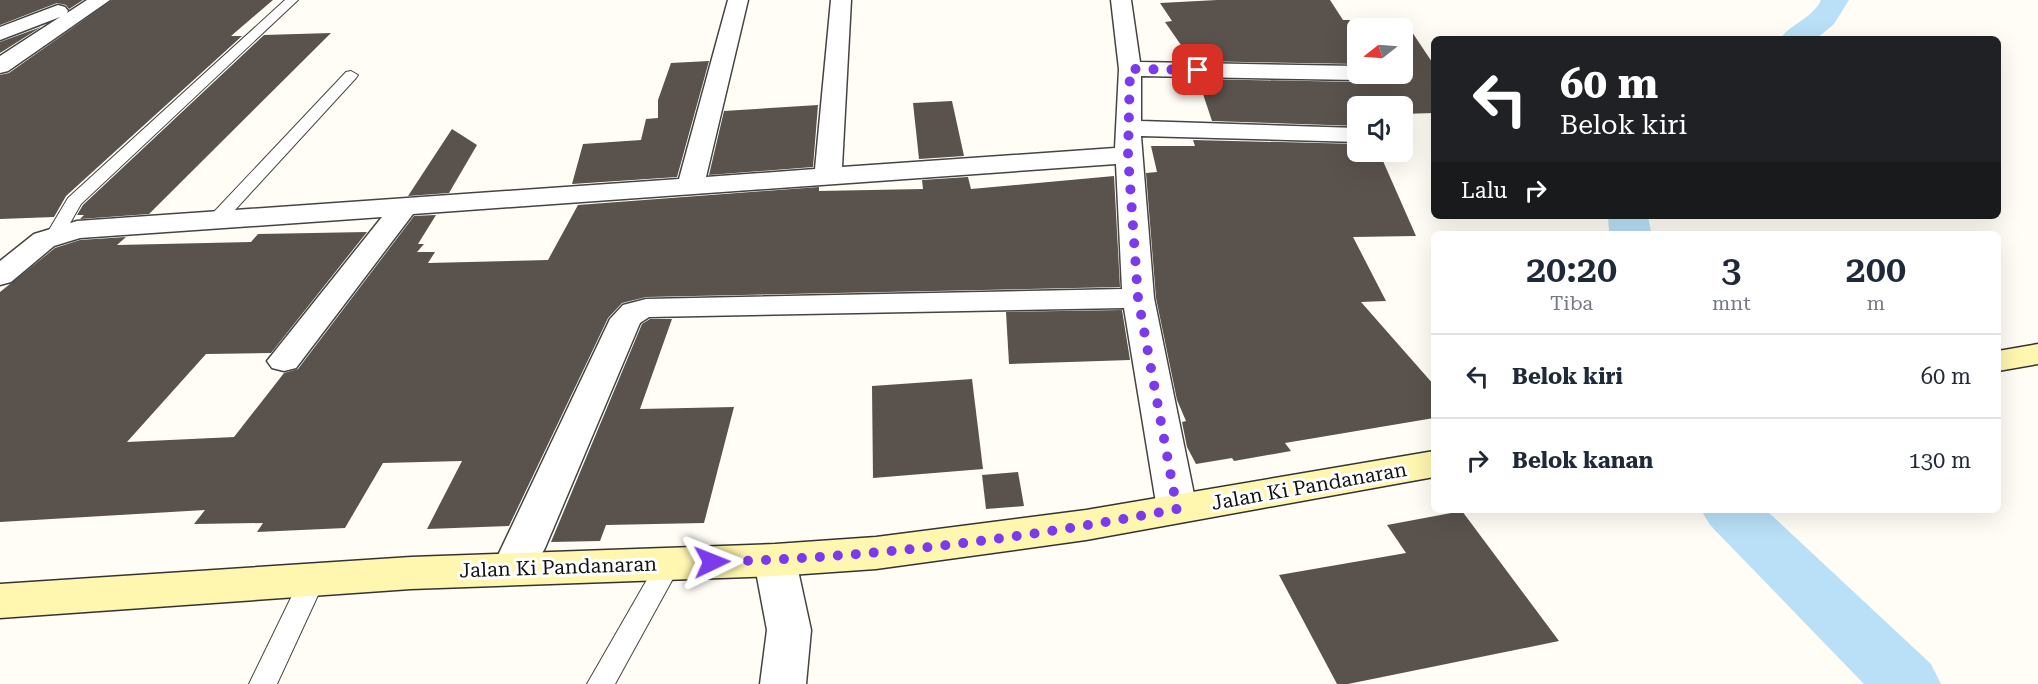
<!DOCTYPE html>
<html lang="id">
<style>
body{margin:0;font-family:"Roboto Serif",serif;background:#f2f2f3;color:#1f2937;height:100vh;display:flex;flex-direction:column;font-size:22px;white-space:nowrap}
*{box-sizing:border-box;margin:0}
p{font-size:20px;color:#747a83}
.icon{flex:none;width:33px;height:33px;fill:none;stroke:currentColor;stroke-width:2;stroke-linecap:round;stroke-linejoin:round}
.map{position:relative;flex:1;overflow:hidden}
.drawer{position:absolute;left:1431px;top:231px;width:570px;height:282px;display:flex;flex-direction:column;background:#fff;border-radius:9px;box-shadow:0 6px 24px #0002}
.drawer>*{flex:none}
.hud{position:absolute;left:1431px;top:36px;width:570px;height:183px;border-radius:9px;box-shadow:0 6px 24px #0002;background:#202124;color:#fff;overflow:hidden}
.needle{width:39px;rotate:253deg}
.controls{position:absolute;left:1347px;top:18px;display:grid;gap:12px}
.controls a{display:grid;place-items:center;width:66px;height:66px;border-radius:9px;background:#fff;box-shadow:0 6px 24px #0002;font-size:30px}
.pin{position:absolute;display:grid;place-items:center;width:51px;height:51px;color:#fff;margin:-26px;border-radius:12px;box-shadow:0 3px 9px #0006}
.me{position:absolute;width:66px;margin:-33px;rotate:88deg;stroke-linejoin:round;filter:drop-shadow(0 0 4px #0008)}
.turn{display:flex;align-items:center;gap:21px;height:126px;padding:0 30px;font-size:27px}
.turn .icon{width:78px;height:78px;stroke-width:2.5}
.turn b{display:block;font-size:42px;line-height:51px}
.then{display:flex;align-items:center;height:57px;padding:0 30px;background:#0003;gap:12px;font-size:22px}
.eta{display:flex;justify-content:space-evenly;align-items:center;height:102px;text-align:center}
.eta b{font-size:36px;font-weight:600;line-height:42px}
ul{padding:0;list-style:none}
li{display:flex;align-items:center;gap:18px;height:84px;padding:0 30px;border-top:2px solid #e0e1e3}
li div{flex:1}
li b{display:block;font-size:22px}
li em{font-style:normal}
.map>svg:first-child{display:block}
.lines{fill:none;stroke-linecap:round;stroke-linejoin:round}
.canal{fill:#b9e0f7;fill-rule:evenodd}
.building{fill:#5a524d}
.lane-casing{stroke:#444;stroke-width:2}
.street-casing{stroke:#444;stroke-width:3}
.secondary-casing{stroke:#333;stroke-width:3}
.lane{fill:#fff;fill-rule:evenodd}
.street{fill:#fff;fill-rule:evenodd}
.secondary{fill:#fff6b0;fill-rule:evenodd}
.route{stroke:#7c3aed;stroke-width:10;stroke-dasharray:0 18}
.labels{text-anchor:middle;stroke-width:6;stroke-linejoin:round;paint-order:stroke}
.near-street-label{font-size:20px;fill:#111;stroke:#fff}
</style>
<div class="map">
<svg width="2038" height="684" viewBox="0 0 2038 684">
<rect width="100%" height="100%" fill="#fffdf5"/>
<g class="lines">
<g class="canal">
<path d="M 1821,0 L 1849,0 L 1834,24 L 1816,39 L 1780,39 C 1791,23 1812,19 1821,0 Z"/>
<polygon points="1608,216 1648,216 1651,232 1649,234 1607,234 1609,231"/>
<polygon points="1701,510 1766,510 1931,664 1941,684 1864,684 1710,525"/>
</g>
</g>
<g class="building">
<polygon points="0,0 83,0 69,9 66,5 57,3 0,25"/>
<polygon points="112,0 273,0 231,36 242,36 66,196 54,217 0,219 0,75 9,73"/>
<polygon points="1217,0 1330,0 1343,20 1404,20 1434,65 1434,113 1402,114 1402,106 1358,106 1358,126 1212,121 1198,79 1358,82 1367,80 1371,74 1402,74 1402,28 1358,28 1358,64 1192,61 1165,22 1172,21 1160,3"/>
<polygon points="41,27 0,53 0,42"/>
<polygon points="331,33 149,214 80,219 84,215 77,215 83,205 264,35"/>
<polygon points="709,61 677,177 572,184 583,144 641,140 646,119 658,118 658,100 671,63"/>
<polygon points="952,101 964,156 919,159 913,103"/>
<polygon points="818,105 813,167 709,175 724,111"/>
<polygon points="452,129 477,145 449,193 408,196"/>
<polygon points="1193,140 1358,144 1358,152 1379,152 1416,236 1353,237 1386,301 1361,302 1434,385 1434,418 1285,443 1291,451 1234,461 1232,458 1196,464 1187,447 1182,422 1186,421 1177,400 1156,298 1146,173 1157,172 1151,146 1195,146"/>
<polygon points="1114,176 1120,287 646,297 622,303 608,318 509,526 427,529 462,461 383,463 345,528 257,532 263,523 194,524 205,510 0,522 0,292 55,248 80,240 126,237 117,245 251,242 258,234 367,232 271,353 206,354 127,442 234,437 284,373 298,369 414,216 436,215 418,244 424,244 417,252 435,252 428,263 548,260 578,205 819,187 819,191 923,189 922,180 968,177 971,189"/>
<polygon points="1122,310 1130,360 1009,364 1006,312"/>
<polygon points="650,319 672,319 640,409 734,407 704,523 606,525 600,541 551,542 642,324"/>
<polygon points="972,379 983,469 873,478 872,386"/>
<polygon points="1018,472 1024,506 986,509 982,475"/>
<polygon points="1462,511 1559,641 1348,684 1337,684 1279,575 1406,553 1387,525"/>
</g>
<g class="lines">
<g class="lane-casing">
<g id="lane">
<polygon points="285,0 298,0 81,204 61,239 49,239 46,235 68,198"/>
<polygon points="351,71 358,75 356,78 223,223 211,223 209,219 211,215 346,72"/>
<polygon points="669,555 678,557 681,564 615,684 587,684 660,557"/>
<polygon points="312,570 321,573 325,580 277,684 249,684 303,573"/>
</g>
</g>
<g class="street-casing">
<g id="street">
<polygon points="87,0 110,0 8,71 0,73 0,56 60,17 0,40 0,27 58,5 65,7 68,11 67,13"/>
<polygon points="728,0 748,0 706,177 815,169 831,0 851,0 842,167 1115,148 1119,69 1111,0 1131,0 1140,62 1358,66 1358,74 1369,74 1366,78 1358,80 1141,76 1141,121 1358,128 1358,142 1141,136 1154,298 1197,509 1191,519 1177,523 1163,519 1157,509 1124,308 649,317 640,323 545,548 528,579 513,584 498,579 492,568 610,319 623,305 646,299 1122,289 1116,164 413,214 296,368 284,371 272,368 267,361 382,217 80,238 54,246 11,282 0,285 0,261 34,234 77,221 679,179"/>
<polygon points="775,545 790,550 796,561 811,630 806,684 760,684 767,630 754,561 760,550"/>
</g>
</g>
<g class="secondary-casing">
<g id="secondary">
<polygon points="2038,344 2038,364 1998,371 1998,351"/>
<polygon points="1434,451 1434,477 1086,540 876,569 775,576 411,589 0,618 0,584 411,557 775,544 876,537 1086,510"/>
</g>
</g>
<use href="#lane" class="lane"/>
<use href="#street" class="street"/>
<use href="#secondary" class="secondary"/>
</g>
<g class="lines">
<path class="route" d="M 712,562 C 868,558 1023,539 1177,509 L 1138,298 L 1128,155 L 1130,69 L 1198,70"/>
</g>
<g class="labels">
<g class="near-street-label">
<text transform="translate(1309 486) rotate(-10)" y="7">Jalan Ki Pandanaran</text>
<text transform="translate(558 567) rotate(-2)" y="7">Jalan Ki Pandanaran</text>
</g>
</g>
</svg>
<div class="controls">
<a><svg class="needle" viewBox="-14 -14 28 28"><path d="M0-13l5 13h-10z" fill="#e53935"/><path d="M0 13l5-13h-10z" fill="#747a83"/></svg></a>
<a><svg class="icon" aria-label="sound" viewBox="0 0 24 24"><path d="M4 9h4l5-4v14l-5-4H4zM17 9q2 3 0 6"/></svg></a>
</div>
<div class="pin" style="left:1198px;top:70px;background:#d93025"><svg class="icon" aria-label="arrive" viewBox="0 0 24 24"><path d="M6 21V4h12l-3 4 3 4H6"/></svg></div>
<svg class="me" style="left:712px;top:562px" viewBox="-20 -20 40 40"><path d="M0-17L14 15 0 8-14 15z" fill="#7c3aed" stroke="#fff" stroke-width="4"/></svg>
<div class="hud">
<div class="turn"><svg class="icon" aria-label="left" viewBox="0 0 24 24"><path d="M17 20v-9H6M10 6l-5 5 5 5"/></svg><div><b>60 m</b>Belok kiri</div></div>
<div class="then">Lalu<svg class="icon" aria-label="right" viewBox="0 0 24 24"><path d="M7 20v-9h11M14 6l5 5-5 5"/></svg></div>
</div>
<section class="drawer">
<div class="eta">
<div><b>20:20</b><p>Tiba</p></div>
<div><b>3</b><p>mnt</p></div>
<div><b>200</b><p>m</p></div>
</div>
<ul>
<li><svg class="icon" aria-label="left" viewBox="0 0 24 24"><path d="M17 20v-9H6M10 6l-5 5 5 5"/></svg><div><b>Belok kiri</b></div><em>60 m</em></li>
<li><svg class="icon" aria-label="right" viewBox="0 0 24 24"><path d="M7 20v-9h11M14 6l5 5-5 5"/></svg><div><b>Belok kanan</b></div><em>130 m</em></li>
</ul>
</section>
</div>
